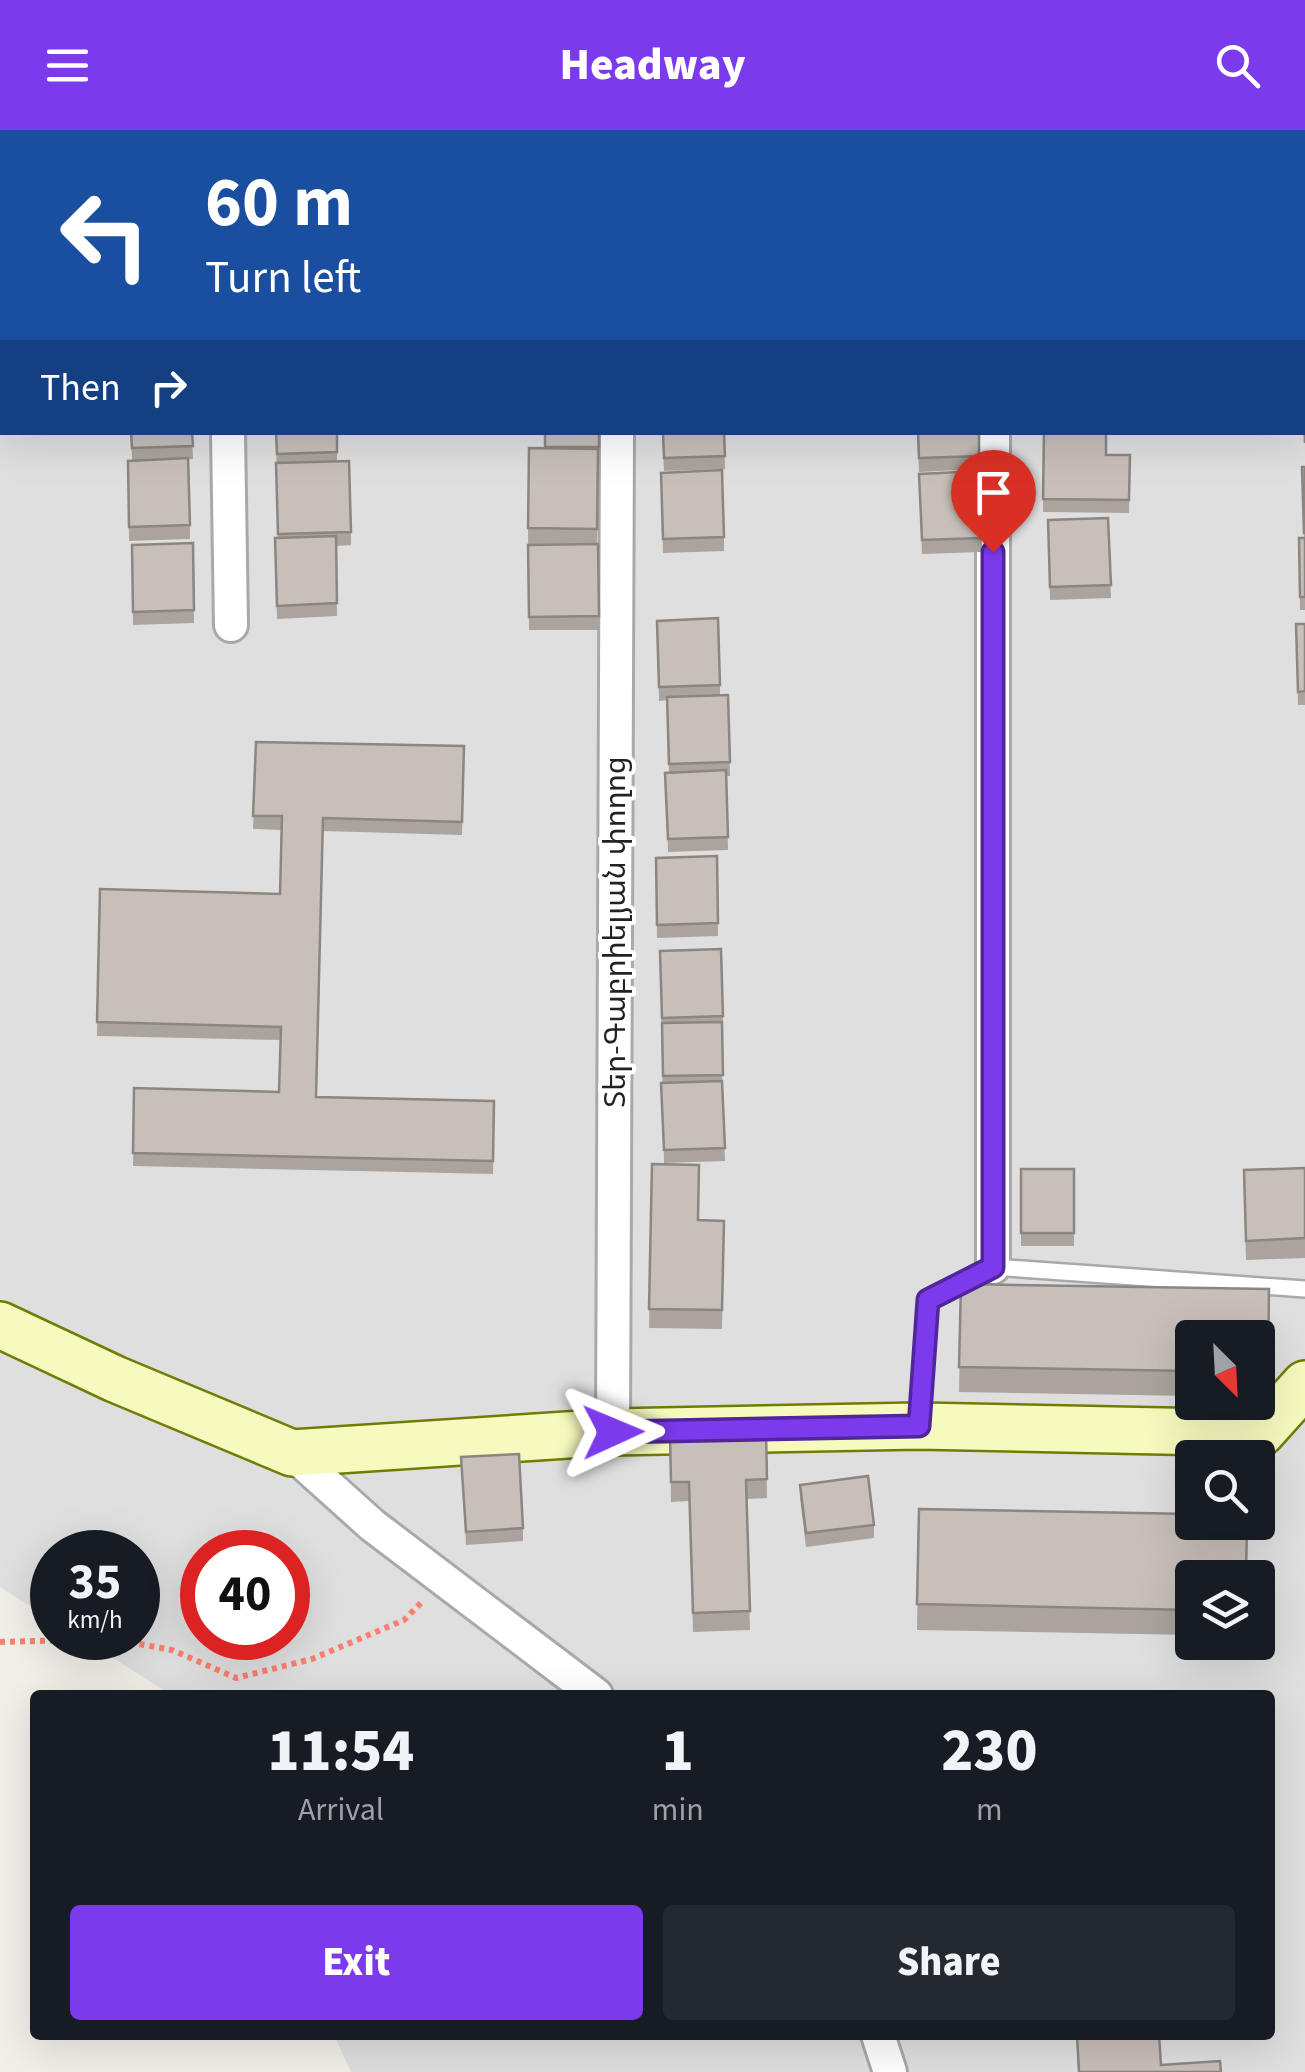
<!DOCTYPE html>
<meta charset="utf-8">
<style>
body{margin:0;font-family:"Source Sans 3","Noto Sans Armenian",sans-serif;background:#242831;color:#f1f3f6;height:100vh;display:flex;flex-direction:column;font-size:38px;white-space:nowrap}
*{box-sizing:border-box;margin:0}
p{font-size:32px;color:#9ea1a6}
.icon{flex:none;width:55px;height:55px;fill:none;stroke:currentColor;stroke-width:2;stroke-linecap:round;stroke-linejoin:round}
.map{position:relative;flex:1;overflow:hidden}
.side{position:absolute;left:30px;top:1560px;width:1245px;height:350px;display:flex;flex-direction:column;background:#171b24;border-radius:10px;box-shadow:0 10px 40px #0002}
.side>*{flex:none}
.guide{position:absolute;left:0px;top:0px;width:1305px;height:305px;box-shadow:0 10px 40px #0002;background:#1a4fa0;color:#fff;overflow:hidden}
.needle{width:65px;rotate:156deg}
.fabs{position:absolute;left:1175px;top:1190px;display:grid;gap:20px}
.fabs a{display:grid;place-items:center;width:100px;height:100px;border-radius:10px;background:#171b24;box-shadow:0 10px 40px #0002;font-size:50px}
.speed{position:absolute;left:30px;top:1400px;display:flex;gap:20px;font-size:50px;font-weight:700;text-align:center}
.speed>*{display:grid;place-content:center;width:130px;height:130px;border-radius:50%;background:#171b24;box-shadow:0 10px 40px #0002;line-height:1}
.speed small{font-size:25px;font-weight:400}
.speed .limit{border:15px solid #d22;background:#fff;color:#111}
.pin{position:absolute;display:grid;place-items:center;width:85px;height:85px;color:#fff;margin:-102px -42px;border-radius:50% 50% 50% 0;rotate:-45deg;box-shadow:0 0 10px #0007}
.pin .icon{rotate:45deg}
.me{position:absolute;width:110px;margin:-55px;rotate:89deg;stroke-linejoin:round;filter:drop-shadow(0 0 8px #0008)}
.turn{display:flex;align-items:center;gap:35px;height:210px;padding:0 40px;font-size:45px}
.turn .icon{width:130px;height:130px;stroke-width:2.5}
.turn b{display:block;font-size:70px;line-height:85px}
.then{display:flex;align-items:center;height:95px;padding:0 40px;background:#0003;gap:20px;font-size:38px}
.eta{display:flex;justify-content:space-evenly;align-items:center;height:170px;text-align:center}
.eta b{font-size:60px;font-weight:800;line-height:70px}
.primary-button{display:flex;gap:20px;margin-top:auto;padding:20px 40px}
.primary-button a{flex:1;height:115px;border-radius:10px;background:#7c3aed;color:#fff;font-size:40px;font-weight:800;line-height:115px;text-align:center}
.primary-button a+a{background:#242831;color:#f1f3f6}
header{display:flex;justify-content:space-between;align-items:center;height:130px;padding:0 40px;background:#7c3aed;color:#fff;font-size:45px;font-weight:800}
.map>svg:first-child{display:block}
.residential{fill:#e0dfdf;fill-rule:evenodd}
.lines{fill:none;stroke-linecap:round;stroke-linejoin:round}
.lane-casing{stroke:#a9a9a9;stroke-width:20}
.street-casing{stroke:#a9a9a9;stroke-width:38}
.secondary-casing{stroke:#707d05;stroke-width:50}
.path{stroke:#fa8072;stroke-width:6;stroke-dasharray:5 5;stroke-linecap:butt}
.lane{stroke:#fff;stroke-width:15}
.street{stroke:#fff;stroke-width:32}
.secondary{stroke:#f7fabf;stroke-width:45}
.wall{fill:#aba49e}
.building{fill:#c7bfb8;stroke:#8b8681;stroke-width:2.5}
.route-casing{stroke:#51269a;stroke-width:25}
.route{stroke:#7c3aed;stroke-width:18}
.labels{text-anchor:middle;stroke-width:8;stroke-linejoin:round;paint-order:stroke}
.street-label{font-size:30px;fill:#222;stroke:#fff}
</style>
<header><svg class="icon" aria-label="menu" viewBox="0 0 24 24"><path d="M4 6h16M4 12h16M4 18h16"/></svg>Headway<svg class="icon" aria-label="search" viewBox="0 0 24 24"><circle cx="10" cy="10" r="6"/><path d="M15 15l6 6"/></svg></header>
<div class="map">
<svg width="1305" height="1942" viewBox="0 0 1305 1942">
<rect width="100%" height="100%" fill="#f2efe9"/>
<path class="residential" d="M 0,0 L 1305,0 L 1305,1942 L 351,1942 L 334,1905 L 1270,1905 L 1270,1565 L 171,1565 L 82,1508 L 138,1508 L 138,1422 L 52,1422 L 52,1490 L 0,1457 ZM 2,2 L 1302,2 L 1302,302 L 2,302 ZM 1192,1208 L 1258,1208 L 1258,1272 L 1192,1272 ZM 1192,1328 L 1258,1328 L 1258,1392 L 1192,1392 ZM 202,1422 L 288,1422 L 288,1508 L 202,1508 ZM 1192,1448 L 1258,1448 L 1258,1512 L 1192,1512 Z"/>
<g class="lines">
<g class="lane-casing">
<polyline id="lane" points="919,1290 928,1170 993,1137 1305,1159"/>
</g>
<g class="street-casing">
<g id="street">
<polyline points="224,0 224,2"/>
<polyline points="993,0 993,2"/>
<polyline points="618,2 618,0"/>
<polyline points="228,302 231,495"/>
<polyline points="993,302 993,1137"/>
<polyline points="613,1302 617,302"/>
<polyline points="292,1323 372,1395 596,1565"/>
<polyline points="878,1905 890,1942"/>
</g>
</g>
<g class="secondary-casing">
<polyline id="secondary" points="0,1195 115,1249 292,1323 613,1302 919,1296 1261,1303 1305,1254"/>
</g>
<polyline class="path" points="0,1512 112,1509 172,1520 236,1548 312,1529 404,1490 422,1472"/>
<use href="#lane" class="lane"/>
<use href="#street" class="street"/>
<use href="#secondary" class="secondary"/>
</g>
<g class="wall">
<polygon points="131,302 192,302 193,329 189,329 190,409 129,411 128,331 132,330"/>
<polygon points="276,302 337,302 337,332 351,402 351,415 336,416 337,486 277,489 275,408 278,408"/>
<polygon points="599,302 597,414 598,414 599,500 529,500 528,398 545,319"/>
<polygon points="662,302 724,302 725,339 664,341"/>
<polygon points="917,302 979,326 979,339 919,342"/>
<polygon points="1044,302 1106,325 1130,325 1129,383 1043,382"/>
<polygon points="1302,337 1305,337 1305,480 1300,480 1299,408 1304,408"/>
<polygon points="980,341 982,422 922,424 919,344"/>
<polygon points="661,343 724,407 724,421 663,423"/>
<polygon points="1108,388 1111,468 1050,470 1048,390"/>
<polygon points="193,413 194,493 133,495 132,415"/>
<polygon points="657,491 720,555 720,565 728,565 730,646 726,646 728,720 668,722 665,643 669,642 667,570 659,571"/>
<polygon points="1296,494 1305,494 1305,575 1298,575"/>
<polygon points="256,612 464,616 462,705 323,701 316,967 494,971 493,1044 133,1036 134,958 279,962 281,910 97,906 100,759 280,764 281,700 253,699"/>
<polygon points="717,726 718,806 657,808 656,728"/>
<polygon points="660,821 723,886 722,959 725,1031 664,1033"/>
<polygon points="652,1034 699,1090 724,1091 722,1199 649,1198"/>
<polygon points="1305,1038 1305,1128 1246,1130 1244,1059"/>
<rect x="1021" y="1039" width="53" height="77"/>
<polygon points="961,1154 1269,1159 1268,1267 1258,1267 1258,1208 1192,1208 1192,1266 959,1262"/>
<polygon points="766,1302 767,1368 746,1369 750,1500 693,1502 689,1371 671,1372 670,1305"/>
<polygon points="461,1327 523,1398 523,1411 466,1415"/>
<polygon points="800,1355 874,1395 874,1408 806,1417 800,1368"/>
<polygon points="919,1379 1192,1448 1192,1505 917,1500"/>
</g>
<g class="building">
<rect x="120" y="0" width="61" height="2"/>
<rect x="286" y="0" width="61" height="2"/>
<rect x="528" y="0" width="75" height="2"/>
<rect x="669" y="0" width="94" height="2"/>
<rect x="916" y="0" width="61" height="2"/>
<rect x="1044" y="0" width="49" height="2"/>
<polygon points="1300,0 1305,0 1305,28 1302,28 1302,2 1300,2"/>
<rect x="1302" y="31" width="3" height="67"/>
<polygon points="1303,106 1305,106 1305,173"/>
<polygon points="1304,184 1305,184 1305,237"/>
<polygon points="1303,261 1305,261 1305,313"/>
<polygon points="131,302 192,302 193,316 132,318"/>
<polygon points="276,302 337,302 337,322 277,324"/>
<rect x="545" y="302" width="54" height="15"/>
<polygon points="663,302 724,302 725,326 664,328"/>
<polygon points="918,302 979,302 979,326 919,328"/>
<polygon points="1044,302 1106,302 1106,325 1130,325 1129,370 1043,369"/>
<polygon points="529,318 598,319 597,399 528,398"/>
<polygon points="188,328 190,395 129,397 128,331"/>
<polygon points="349,331 351,402 278,404 276,333"/>
<polygon points="1302,337 1305,337 1305,403 1304,403"/>
<polygon points="722,340 724,407 663,409 661,343"/>
<polygon points="980,341 982,408 922,410 919,344"/>
<polygon points="1108,388 1111,455 1050,457 1048,390"/>
<polygon points="336,406 337,473 277,476 275,408"/>
<polygon points="1299,408 1305,408 1305,467 1300,467"/>
<polygon points="193,413 194,480 133,482 132,415"/>
<polygon points="598,414 599,486 529,487 528,415"/>
<polygon points="718,488 720,555 659,557 657,491"/>
<polygon points="1296,494 1305,494 1305,561 1298,562"/>
<polygon points="728,565 730,632 669,634 667,567"/>
<polygon points="256,612 464,616 462,692 323,688 316,967 494,971 493,1031 133,1023 134,958 279,962 281,897 97,892 100,759 280,764 282,686 253,686"/>
<polygon points="726,640 728,707 668,709 665,643"/>
<polygon points="717,726 718,793 657,795 656,728"/>
<polygon points="721,819 723,886 662,888 660,821"/>
<polygon points="722,892 723,945 663,946 662,893"/>
<polygon points="722,951 725,1018 664,1020 661,953"/>
<polygon points="652,1034 699,1035 698,1090 724,1091 722,1180 649,1179"/>
<polygon points="1305,1038 1305,1108 1246,1111 1244,1040"/>
<rect x="1021" y="1039" width="53" height="64"/>
<polygon points="961,1154 1269,1159 1268,1242 1258,1242 1258,1208 1192,1208 1192,1241 959,1237"/>
<polygon points="766,1302 767,1349 746,1350 750,1481 693,1483 689,1352 671,1352 670,1305"/>
<polygon points="519,1324 523,1398 466,1402 461,1327"/>
<polygon points="868,1346 874,1395 806,1403 800,1355"/>
<polygon points="919,1379 1192,1384 1192,1392 1247,1392 1246,1448 1192,1448 1192,1480 917,1474"/>
<polygon points="1077,1905 1159,1905 1161,1935 1220,1931 1221,1942 1079,1942"/>
</g>
<g class="lines">
<g class="route-casing">
<polyline id="route" points="613,1302 919,1296 928,1170 993,1137 993,422"/>
</g>
<use href="#route" class="route"/>
</g>
<g class="labels">
<g class="street-label">
<text transform="translate(615 802) rotate(-90)" y="10">Տեր-Գաբրիելյան փողոց</text>
</g>
</g>
</svg>
<div class="fabs">
<a><svg class="needle" viewBox="-14 -14 28 28"><path d="M0-13l5 13h-10z" fill="#e53935"/><path d="M0 13l5-13h-10z" fill="#9ea1a6"/></svg></a>
<a><svg class="icon" aria-label="search" viewBox="0 0 24 24"><circle cx="10" cy="10" r="6"/><path d="M15 15l6 6"/></svg></a>
<a><svg class="icon" aria-label="layers" viewBox="0 0 24 24"><path d="M12 4l9 5-9 5-9-5zM3 14l9 5 9-5"/></svg></a>
</div>
<div class="speed"><div>35<small>km/h</small></div><div class="limit">40</div></div>
<div class="pin" style="left:993px;top:422px;background:#d93025"><svg class="icon" aria-label="arrive" viewBox="0 0 24 24"><path d="M6 21V4h12l-3 4 3 4H6"/></svg></div>
<svg class="me" style="left:613px;top:1302px" viewBox="-20 -20 40 40"><path d="M0-17L14 15 0 8-14 15z" fill="#7c3aed" stroke="#fff" stroke-width="4"/></svg>
<div class="guide">
<div class="turn"><svg class="icon" aria-label="left" viewBox="0 0 24 24"><path d="M17 20v-9H6M10 6l-5 5 5 5"/></svg><div><b>60 m</b>Turn left</div></div>
<div class="then">Then<svg class="icon" aria-label="right" viewBox="0 0 24 24"><path d="M7 20v-9h11M14 6l5 5-5 5"/></svg></div>
</div>
<section class="side">
<div class="eta">
<div><b>11:54</b><p>Arrival</p></div>
<div><b>1</b><p>min</p></div>
<div><b>230</b><p>m</p></div>
</div>
<div class="primary-button"><a>Exit</a><a>Share</a></div>
</section>
</div>
